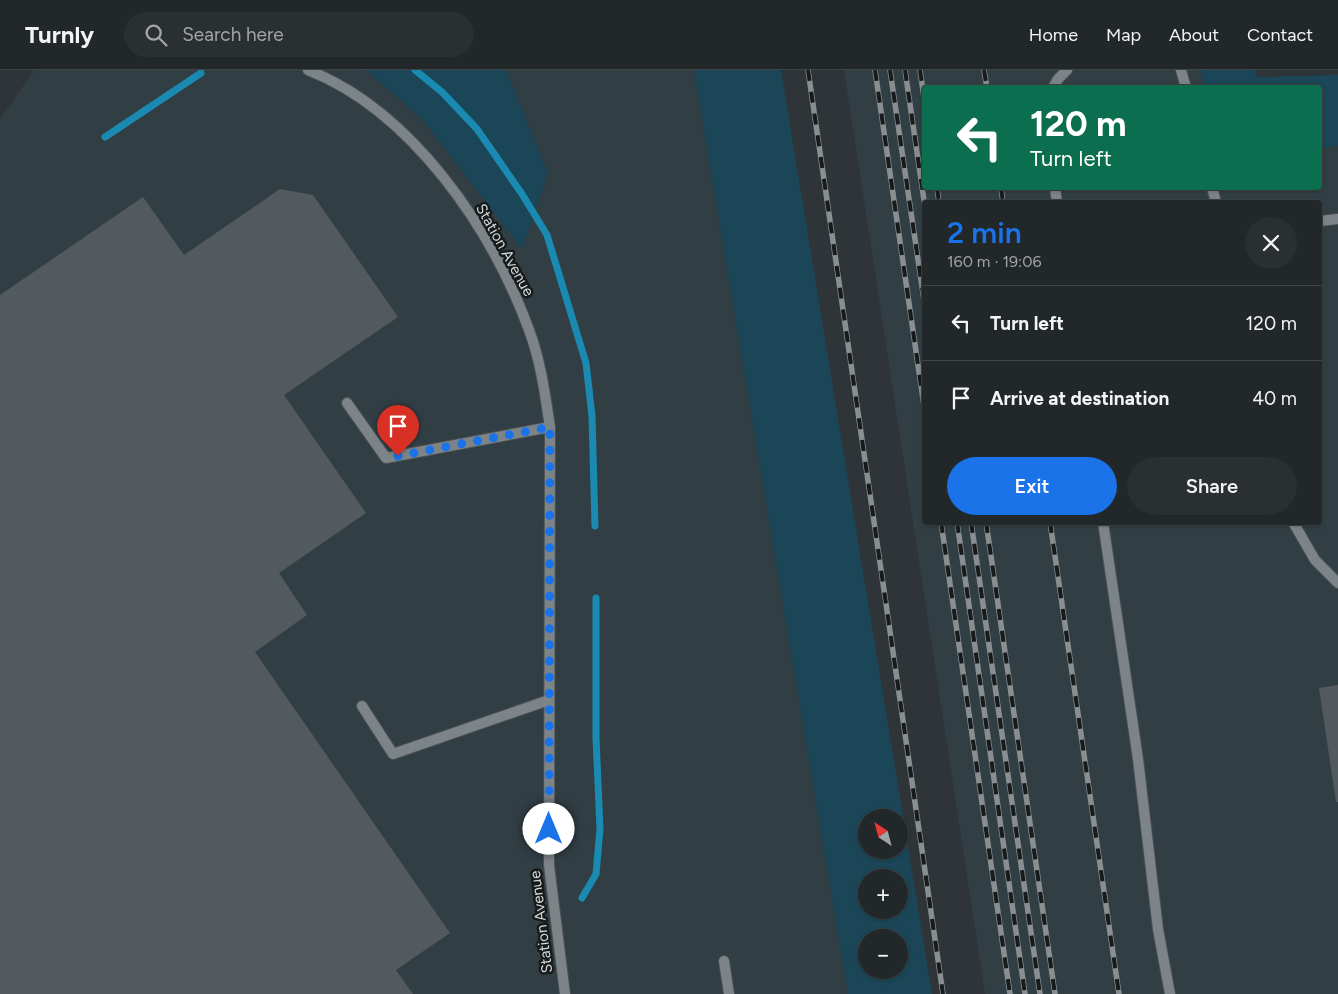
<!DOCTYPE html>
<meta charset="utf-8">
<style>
body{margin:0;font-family:Figtree,sans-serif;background:#2a2f31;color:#f1f3f6;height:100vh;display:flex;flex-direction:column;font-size:19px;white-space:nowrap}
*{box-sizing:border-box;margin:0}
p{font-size:16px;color:#a2a5a8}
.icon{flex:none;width:28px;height:28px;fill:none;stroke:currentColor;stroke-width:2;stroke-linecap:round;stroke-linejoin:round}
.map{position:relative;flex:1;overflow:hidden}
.details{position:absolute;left:922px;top:130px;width:400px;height:325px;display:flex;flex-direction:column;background:#222729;border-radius:5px;box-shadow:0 1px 4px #0004,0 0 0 1px #3f4446}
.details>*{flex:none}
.banner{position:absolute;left:922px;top:15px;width:400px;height:105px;border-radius:5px;box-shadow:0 1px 4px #0004,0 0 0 1px #3f4446;background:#0b6e4f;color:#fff;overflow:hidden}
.needle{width:32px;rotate:324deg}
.tools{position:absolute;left:858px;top:739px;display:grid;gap:10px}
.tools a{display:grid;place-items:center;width:50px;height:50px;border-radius:50%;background:#222729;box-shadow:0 1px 4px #0004,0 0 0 1px #3f4446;font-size:25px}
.pin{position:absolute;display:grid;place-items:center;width:42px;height:42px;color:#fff;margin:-51px -21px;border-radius:50% 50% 50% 0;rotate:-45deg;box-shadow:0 0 5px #0007}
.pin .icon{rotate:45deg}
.me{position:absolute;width:55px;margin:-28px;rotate:0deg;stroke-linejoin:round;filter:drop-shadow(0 0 4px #0008)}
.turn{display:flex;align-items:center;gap:18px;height:105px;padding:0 25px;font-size:22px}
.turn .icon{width:65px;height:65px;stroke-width:2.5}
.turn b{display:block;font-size:35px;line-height:42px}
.round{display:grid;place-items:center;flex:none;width:52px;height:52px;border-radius:26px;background:#2a2f31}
.headline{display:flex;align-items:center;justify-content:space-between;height:85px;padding:0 25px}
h1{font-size:30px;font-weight:600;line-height:38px;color:#1a73e8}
.primary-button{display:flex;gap:10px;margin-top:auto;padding:10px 25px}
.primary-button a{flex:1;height:58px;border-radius:30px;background:#1a73e8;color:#fff;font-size:20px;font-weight:600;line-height:58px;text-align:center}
.primary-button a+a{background:#2a2f31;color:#f1f3f6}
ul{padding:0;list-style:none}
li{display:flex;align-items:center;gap:15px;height:75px;padding:0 25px;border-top:1px solid #3f4446}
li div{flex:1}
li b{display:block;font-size:19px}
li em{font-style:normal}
header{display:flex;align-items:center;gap:30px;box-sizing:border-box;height:70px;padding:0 25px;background:#222729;border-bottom:1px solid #3f4446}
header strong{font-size:24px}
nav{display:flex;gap:28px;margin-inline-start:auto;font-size:18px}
.search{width:350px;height:45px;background:#2a2f31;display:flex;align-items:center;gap:12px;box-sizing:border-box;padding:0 18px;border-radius:28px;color:#a2a5a8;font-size:19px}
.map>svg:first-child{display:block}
.built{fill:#313e44;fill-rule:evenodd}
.green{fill:#1b4657;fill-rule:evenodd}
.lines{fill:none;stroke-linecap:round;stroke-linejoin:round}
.stream{stroke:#1a8ab2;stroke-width:7}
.building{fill:#535a5d}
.service-casing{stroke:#4b5153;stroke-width:12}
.minor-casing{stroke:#4b5153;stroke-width:12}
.service{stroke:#7d8488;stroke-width:10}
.minor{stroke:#7d8488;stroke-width:10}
.rail-casing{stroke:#898e90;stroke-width:5.5}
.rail{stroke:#181b1c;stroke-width:4;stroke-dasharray:11;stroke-linecap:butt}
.route{stroke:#1a73e8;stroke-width:9;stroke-dasharray:0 16.2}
.labels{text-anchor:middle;stroke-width:5;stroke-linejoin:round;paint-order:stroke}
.street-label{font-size:15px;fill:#d5d9da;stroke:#181b1c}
</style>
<header>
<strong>Turnly</strong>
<div class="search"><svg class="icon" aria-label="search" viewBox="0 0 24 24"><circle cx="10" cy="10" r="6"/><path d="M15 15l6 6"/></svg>Search here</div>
<nav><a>Home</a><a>Map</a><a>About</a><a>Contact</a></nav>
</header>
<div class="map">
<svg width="1338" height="924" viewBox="0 0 1338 924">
<rect width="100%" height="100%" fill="#2e3437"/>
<g class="built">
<path d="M 34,0 L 781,0 L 932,924 L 0,924 L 0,49 ZM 866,748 L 899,748 L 899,780 L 866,780 ZM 866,808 L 899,808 L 899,840 L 866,840 ZM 866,868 L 899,868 L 899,900 L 866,900 Z"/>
<path d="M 844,0 L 1200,0 L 1205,17 L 925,18 L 925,118 L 1320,118 L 1320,79 L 1338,75 L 1338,924 L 985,924 ZM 925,132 L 1320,132 L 1320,452 L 925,452 Z"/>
</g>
<g class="green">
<polygon points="366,0 506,0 548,103 522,179 422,49"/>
<path d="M 694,0 L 781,0 L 932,924 L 848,924 ZM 866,748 L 899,748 L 899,780 L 866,780 ZM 866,808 L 899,808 L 899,840 L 866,840 ZM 866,868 L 899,868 L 899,900 L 866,900 Z"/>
<polygon points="1200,0 1255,0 1257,7 1338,5 1338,75 1320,79 1320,18 1205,17"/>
</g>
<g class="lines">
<g class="stream">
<polyline points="415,0 442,22 477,59 522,124 547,165 586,293 592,346 595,456"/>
<polyline points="105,67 201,3"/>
<polyline points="582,828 596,804 600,759 596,668 596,528"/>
</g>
</g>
<g class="building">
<polygon points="280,119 313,125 398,247 284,325 366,443 279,503 307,545 255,582 450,863 396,900 413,924 0,924 0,225 143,127 184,185"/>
<polygon points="1338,615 1338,732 1336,732 1319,618"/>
</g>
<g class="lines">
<g class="service-casing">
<g id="service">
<polyline points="1181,0 1186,18"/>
<polyline points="1053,18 1058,9 1067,0"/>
<polyline points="1055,118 1057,132"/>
<polyline points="1212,118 1216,132"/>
<polyline points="1320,151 1338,149"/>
<polyline points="347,333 386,388 550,357"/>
<polyline points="1103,452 1138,689 1158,859 1170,924"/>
<polyline points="1293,452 1315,490 1338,513"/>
<polyline points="362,636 393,684 549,630"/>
<polyline points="724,891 729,924"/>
</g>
</g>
<g class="minor-casing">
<path id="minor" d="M 308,0 C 412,41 492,159 529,260 C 541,292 545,324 550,357 L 549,795 L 565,924"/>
</g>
<use href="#service" class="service"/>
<use href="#minor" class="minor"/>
<g class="rail-casing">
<g id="rail">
<polyline points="808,0 943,924"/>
<polyline points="875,0 925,343"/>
<polyline points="890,0 925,237"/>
<polyline points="905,0 925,137"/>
<polyline points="920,0 925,35"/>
<polyline points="984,0 987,18"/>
<polyline points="937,118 939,132"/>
<polyline points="1001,118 1003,132"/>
<polyline points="941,452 1010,924"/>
<polyline points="957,452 1025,924"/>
<polyline points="971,452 1040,924"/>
<polyline points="986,452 1055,924"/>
<polyline points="1050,452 1119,924"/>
</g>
</g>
<use href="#rail" class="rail"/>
</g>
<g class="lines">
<polyline class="route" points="398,386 550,357 549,759"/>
</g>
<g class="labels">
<g class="street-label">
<text transform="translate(505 180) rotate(61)" y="5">Station Avenue</text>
<text transform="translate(541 852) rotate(-97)" y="5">Station Avenue</text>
</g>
</g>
</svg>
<div class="tools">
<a><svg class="needle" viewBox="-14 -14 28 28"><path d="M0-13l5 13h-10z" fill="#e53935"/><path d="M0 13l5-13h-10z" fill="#a2a5a8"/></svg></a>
<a>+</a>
<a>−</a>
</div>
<div class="pin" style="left:398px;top:386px;background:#d93025"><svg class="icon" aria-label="arrive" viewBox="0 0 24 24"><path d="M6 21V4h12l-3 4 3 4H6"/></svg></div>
<svg class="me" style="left:549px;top:759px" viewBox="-20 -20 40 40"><circle r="19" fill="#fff"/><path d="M0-13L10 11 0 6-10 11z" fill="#1a73e8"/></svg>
<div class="banner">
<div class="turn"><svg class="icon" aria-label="left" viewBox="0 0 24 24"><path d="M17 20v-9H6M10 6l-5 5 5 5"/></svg><div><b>120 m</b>Turn left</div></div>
</div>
<section class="details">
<div class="headline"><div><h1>2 min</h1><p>160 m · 19:06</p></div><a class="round"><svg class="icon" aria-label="close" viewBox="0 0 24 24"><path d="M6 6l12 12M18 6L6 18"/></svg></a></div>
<ul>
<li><svg class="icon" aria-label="left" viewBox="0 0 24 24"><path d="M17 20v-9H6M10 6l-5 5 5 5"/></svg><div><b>Turn left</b></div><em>120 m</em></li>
<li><svg class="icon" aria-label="arrive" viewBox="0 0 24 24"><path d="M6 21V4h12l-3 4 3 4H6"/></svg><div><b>Arrive at destination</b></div><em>40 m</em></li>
</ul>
<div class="primary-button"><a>Exit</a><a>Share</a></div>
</section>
</div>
